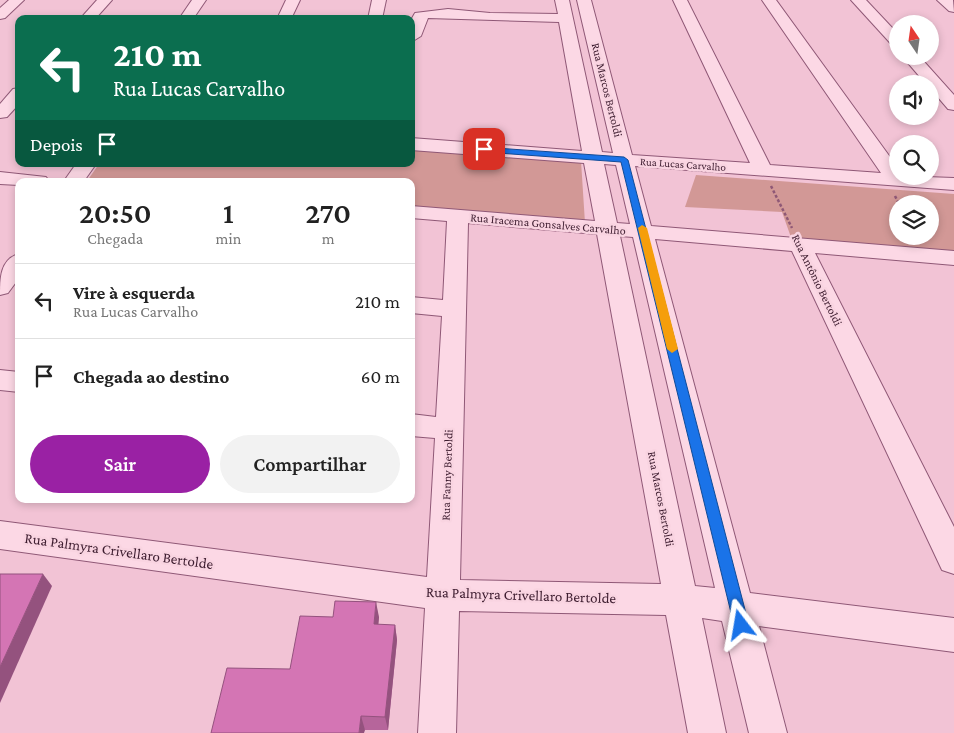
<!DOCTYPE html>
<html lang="pt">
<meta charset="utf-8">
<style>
body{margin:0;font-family:"Crimson Pro",serif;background:#f2f2f2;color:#222;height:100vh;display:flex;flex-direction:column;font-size:19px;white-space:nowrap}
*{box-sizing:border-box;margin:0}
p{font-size:16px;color:#767676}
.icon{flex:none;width:28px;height:28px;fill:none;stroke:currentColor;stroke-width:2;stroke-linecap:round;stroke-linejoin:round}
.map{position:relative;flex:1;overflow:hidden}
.drawer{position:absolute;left:15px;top:178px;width:400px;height:325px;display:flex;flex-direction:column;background:#fff;border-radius:10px;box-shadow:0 2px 8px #0003}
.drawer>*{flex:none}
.guide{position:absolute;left:15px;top:15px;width:400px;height:152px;border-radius:10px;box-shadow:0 2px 8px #0003;background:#0b6e4f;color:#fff;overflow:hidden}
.needle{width:32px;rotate:347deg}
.tools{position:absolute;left:889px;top:15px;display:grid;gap:10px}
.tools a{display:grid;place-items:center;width:50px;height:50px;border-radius:50%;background:#fff;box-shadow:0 2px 8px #0003;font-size:25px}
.pin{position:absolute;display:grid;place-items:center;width:42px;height:42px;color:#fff;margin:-21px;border-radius:10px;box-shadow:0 2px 8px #0006}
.me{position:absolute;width:55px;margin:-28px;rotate:346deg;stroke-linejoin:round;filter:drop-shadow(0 0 4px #0008)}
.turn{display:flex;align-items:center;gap:18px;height:105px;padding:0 15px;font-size:22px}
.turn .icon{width:65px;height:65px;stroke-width:2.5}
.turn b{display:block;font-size:35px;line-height:42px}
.then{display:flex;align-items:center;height:48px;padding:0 15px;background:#0003;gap:10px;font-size:19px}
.eta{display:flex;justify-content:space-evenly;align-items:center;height:85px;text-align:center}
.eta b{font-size:30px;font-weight:600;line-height:35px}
.action{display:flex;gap:10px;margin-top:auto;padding:10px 15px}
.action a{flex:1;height:58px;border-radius:30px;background:#9a21a4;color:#fff;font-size:20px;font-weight:600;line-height:58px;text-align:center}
.action a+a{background:#f2f2f2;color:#222}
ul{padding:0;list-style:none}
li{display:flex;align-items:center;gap:15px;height:75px;padding:0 15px;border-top:1px solid #e0e0e0}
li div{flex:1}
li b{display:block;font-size:19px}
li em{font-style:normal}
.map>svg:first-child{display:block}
.green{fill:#d29896;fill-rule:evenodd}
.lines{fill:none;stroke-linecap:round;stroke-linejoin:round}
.minor-casing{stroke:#8f5876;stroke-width:2}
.path{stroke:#8f5876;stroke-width:2.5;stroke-dasharray:3 2;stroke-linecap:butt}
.minor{fill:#fcd8e5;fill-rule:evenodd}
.wall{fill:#b6659b}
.shaded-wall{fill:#94527e}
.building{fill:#d475b4;stroke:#94527e}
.route{fill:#1a73e8;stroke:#114b97}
.slow{fill:#f59e0b}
.labels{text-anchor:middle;stroke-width:5;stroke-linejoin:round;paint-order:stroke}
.far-street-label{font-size:11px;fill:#3e1d30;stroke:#f9d4e1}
.street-label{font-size:12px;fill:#3e1d30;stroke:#f9d4e1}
.near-street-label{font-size:15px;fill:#3e1d30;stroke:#f9d4e1}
</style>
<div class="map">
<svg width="954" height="733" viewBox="0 0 954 733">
<rect width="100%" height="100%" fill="#f2c3d5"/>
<g class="green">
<polygon points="411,150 581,161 585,223 411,210 411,181 87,181 99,164 411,164"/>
<path d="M 696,175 L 954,194 L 954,254 L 793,243 L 782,212 L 685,207 ZM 898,204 L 930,204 L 930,236 L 898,236 Z"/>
</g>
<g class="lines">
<g class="minor-casing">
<g id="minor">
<polygon points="9,0 24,0 5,18 0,19 0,8"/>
<polygon points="97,0 112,0 95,19 80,19"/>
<polygon points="192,0 206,0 193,19 179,19"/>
<polygon points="286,0 300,0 291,19 277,19"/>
<polygon points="372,0 386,0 382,19 368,19"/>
<path d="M 555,0 L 569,0 L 602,152 L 613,153 L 577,0 L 591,0 L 632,155 L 750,163 L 673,0 L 687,0 L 770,165 L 881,173 L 762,0 L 776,0 L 898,168 L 898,176 L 954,178 L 954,190 L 635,166 L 651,226 L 954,251 L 954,265 L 815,253 L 954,527 L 954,574 L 942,570 L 792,251 L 655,239 L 750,593 L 954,618 L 954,652 L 759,626 L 787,733 L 749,733 L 722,621 L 702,618 L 726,733 L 688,733 L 666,615 L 459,611 L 456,733 L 418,733 L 425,608 L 0,549 L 0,521 L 427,577 L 435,438 L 411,436 L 411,414 L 436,417 L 442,316 L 411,313 L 411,297 L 443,300 L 447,221 L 411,218 L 411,206 L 595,221 L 584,163 L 411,150 L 411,138 L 582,151 L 559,22 L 428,18 L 421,36 L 413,41 L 411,20 L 415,13 L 448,9 L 490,13 L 558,14 ZM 604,164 L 616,165 L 630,224 L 617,223 ZM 468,223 L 597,234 L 661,584 L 460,580 ZM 620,236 L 633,237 L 715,588 L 695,586 Z"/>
<polygon points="851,0 866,0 898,34 898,47 893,46"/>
<polygon points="937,0 953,0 954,12 949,11"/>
<polygon points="902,56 919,56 954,95 954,110 948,109 930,88 930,84 926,84"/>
<polygon points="19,88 19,104 7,117 0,118 0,104 13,89"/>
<polygon points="76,164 96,164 84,181 64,181"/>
<polygon points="0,172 46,177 49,181 19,181 19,185 0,184"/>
<path d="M 19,254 L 19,278 L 8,293 L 0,295 C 0,279 0,259 19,254 Z"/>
<polygon points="0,370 19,372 19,392 0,390"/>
</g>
</g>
<g class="path">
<polyline points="771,186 792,228"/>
<polyline points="895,196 899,204"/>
</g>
<use href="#minor" class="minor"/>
</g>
<polygon class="wall" points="333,617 379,617 378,625 395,625 397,640 388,730 365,730 290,669"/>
<g class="shaded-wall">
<polygon points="43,574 52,586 0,703 0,667"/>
<polygon points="376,602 379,617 377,639 374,624"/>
<polygon points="395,625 397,640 388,730 385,717"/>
<polygon points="361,716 365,730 364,733 359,733"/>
</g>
<g class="building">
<polygon points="0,574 43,574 0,667"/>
<polygon points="335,601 376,602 374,624 395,625 385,717 361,716 359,733 211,733 227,668 290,669 300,616 333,617"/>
</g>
<polygon class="route" points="481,147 624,157 628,160 749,625 747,630 741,632 736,630 734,625 621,162 484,152 480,149"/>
<polygon class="slow" points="642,225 647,228 678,349 672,353 667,349 638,228"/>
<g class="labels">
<g class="far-street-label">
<text transform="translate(683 164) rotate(4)" y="4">Rua Lucas Carvalho</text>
</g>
<g class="street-label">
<text transform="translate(607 90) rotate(76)" y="4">Rua Marcos Bertoldi</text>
<text transform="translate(548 224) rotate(5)" y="4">Rua Iracema Gonsalves Carvalho</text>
<text transform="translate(817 280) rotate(64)" y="4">Rua Antônio Bertoldi</text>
<text transform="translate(447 475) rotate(-88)" y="4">Rua Fanny Bertoldi</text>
<text transform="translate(661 499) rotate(79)" y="4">Rua Marcos Bertoldi</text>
</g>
<g class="near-street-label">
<text transform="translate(119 551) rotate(8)" y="5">Rua Palmyra Crivellaro Bertolde</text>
<text transform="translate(521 595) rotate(2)" y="5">Rua Palmyra Crivellaro Bertolde</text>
</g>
</g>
</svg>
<div class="tools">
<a><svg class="needle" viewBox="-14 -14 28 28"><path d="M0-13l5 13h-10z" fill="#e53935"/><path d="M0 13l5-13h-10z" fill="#767676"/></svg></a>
<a><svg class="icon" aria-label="sound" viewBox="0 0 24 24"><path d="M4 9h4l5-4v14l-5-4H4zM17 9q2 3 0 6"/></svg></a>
<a><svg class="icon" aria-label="search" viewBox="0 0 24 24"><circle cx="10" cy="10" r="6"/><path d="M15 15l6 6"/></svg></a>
<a><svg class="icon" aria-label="layers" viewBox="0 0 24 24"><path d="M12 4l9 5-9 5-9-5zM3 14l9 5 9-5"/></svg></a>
</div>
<div class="pin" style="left:484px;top:149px;background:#d93025"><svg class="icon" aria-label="arrive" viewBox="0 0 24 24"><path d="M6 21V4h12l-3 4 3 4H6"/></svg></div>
<svg class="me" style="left:741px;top:625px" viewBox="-20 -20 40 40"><path d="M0-17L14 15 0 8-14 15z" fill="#1a73e8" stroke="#fff" stroke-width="4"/></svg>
<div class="guide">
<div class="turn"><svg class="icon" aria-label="left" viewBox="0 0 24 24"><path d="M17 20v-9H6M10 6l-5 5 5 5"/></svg><div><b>210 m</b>Rua Lucas Carvalho</div></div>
<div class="then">Depois<svg class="icon" aria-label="arrive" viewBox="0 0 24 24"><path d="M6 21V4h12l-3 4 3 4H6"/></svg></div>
</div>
<section class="drawer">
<div class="eta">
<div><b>20:50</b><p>Chegada</p></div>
<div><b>1</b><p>min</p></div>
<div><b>270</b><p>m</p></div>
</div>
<ul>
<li><svg class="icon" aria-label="left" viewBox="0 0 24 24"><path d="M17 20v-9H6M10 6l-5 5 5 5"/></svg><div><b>Vire à esquerda</b><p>Rua Lucas Carvalho</p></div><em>210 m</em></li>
<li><svg class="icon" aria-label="arrive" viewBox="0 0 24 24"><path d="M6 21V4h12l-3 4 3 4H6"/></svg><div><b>Chegada ao destino</b></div><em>60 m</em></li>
</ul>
<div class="action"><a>Sair</a><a>Compartilhar</a></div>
</section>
</div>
